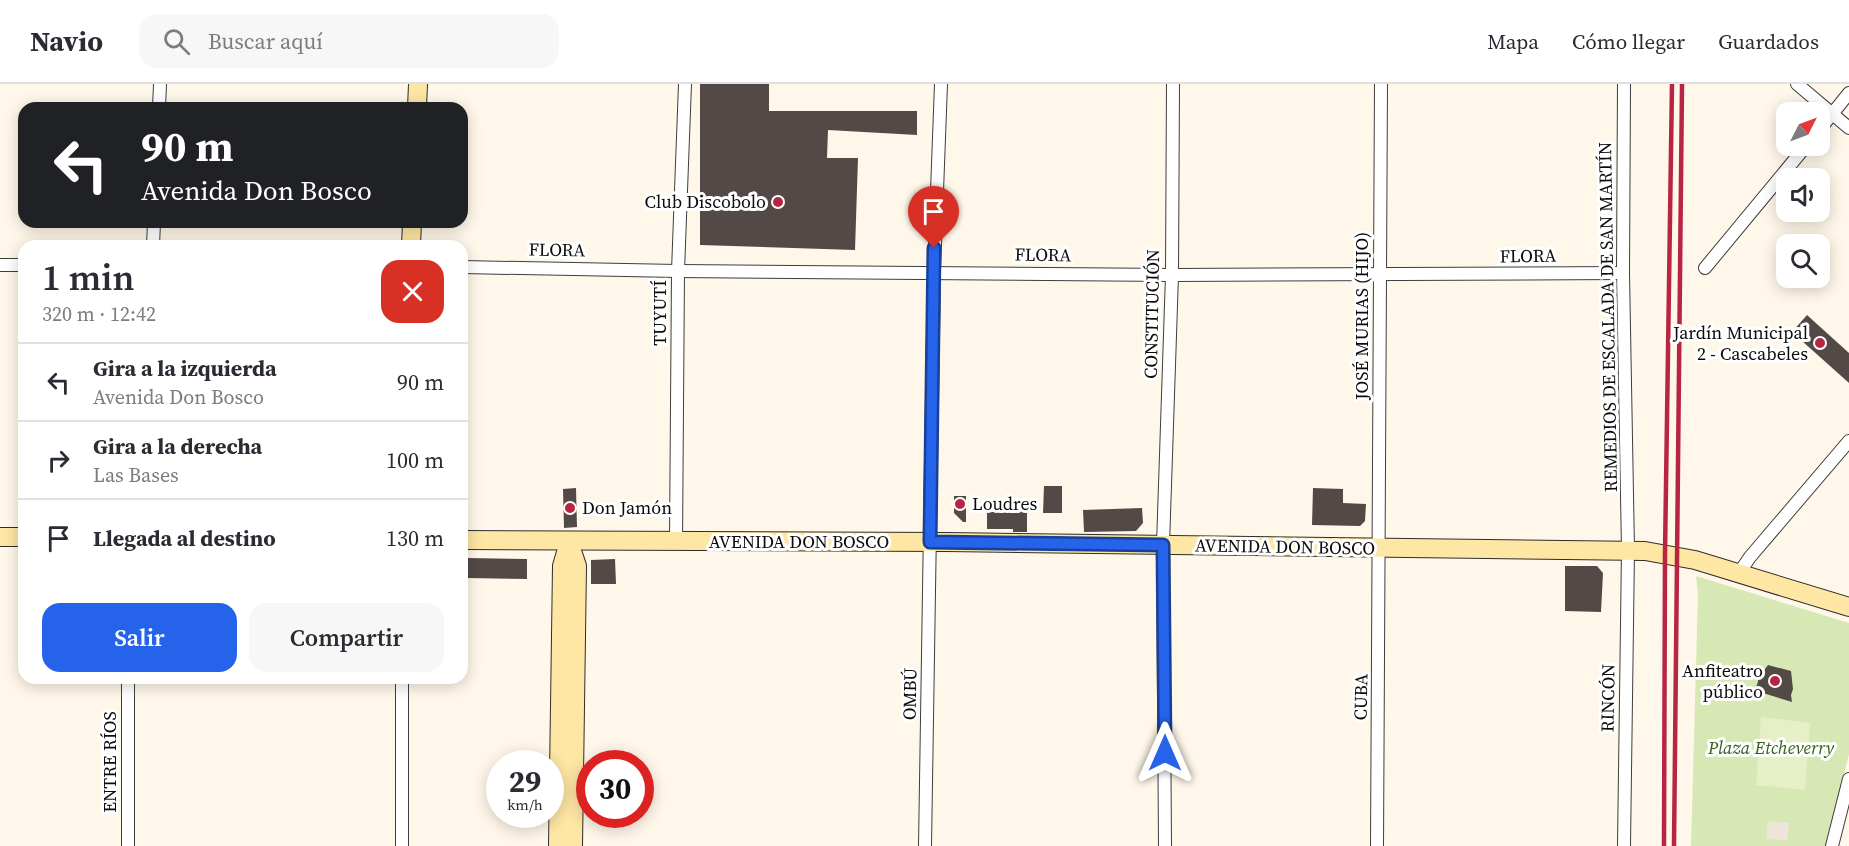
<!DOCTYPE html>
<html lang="es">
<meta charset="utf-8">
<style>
body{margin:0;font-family:"Source Serif 4",serif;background:#f7f7f7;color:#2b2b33;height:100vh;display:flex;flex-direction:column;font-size:22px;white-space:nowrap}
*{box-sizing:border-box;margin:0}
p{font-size:20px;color:#7c7c81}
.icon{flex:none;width:33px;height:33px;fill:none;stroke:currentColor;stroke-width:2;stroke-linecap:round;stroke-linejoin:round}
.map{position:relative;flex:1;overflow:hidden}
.side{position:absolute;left:18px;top:156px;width:450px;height:444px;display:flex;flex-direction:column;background:#fff;border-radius:18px;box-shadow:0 3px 15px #0003}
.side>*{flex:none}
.hud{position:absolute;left:18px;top:18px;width:450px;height:126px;border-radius:18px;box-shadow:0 3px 15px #0003;background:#202124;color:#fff;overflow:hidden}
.needle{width:39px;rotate:48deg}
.fabs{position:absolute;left:1776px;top:18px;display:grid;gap:12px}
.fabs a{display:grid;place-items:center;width:54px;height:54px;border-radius:12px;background:#fff;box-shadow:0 3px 15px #0003;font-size:30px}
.speed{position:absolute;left:486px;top:666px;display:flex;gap:12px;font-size:30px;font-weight:700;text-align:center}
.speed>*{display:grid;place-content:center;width:78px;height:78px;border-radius:50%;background:#fff;box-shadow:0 3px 15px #0003;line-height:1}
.speed small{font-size:15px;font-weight:400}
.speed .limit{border:9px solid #d22;background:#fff;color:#111}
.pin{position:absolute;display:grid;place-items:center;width:51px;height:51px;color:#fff;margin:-62px -26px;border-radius:50% 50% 50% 0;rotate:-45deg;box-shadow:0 0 6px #0007}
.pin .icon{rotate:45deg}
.me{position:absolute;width:66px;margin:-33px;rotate:0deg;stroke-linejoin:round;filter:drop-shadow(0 0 4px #0008)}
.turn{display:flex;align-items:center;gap:21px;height:126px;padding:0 24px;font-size:27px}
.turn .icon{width:78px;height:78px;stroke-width:2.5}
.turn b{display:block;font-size:42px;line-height:51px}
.round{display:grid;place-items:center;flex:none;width:63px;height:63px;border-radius:18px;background:#f7f7f7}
.summary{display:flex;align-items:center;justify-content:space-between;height:102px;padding:0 24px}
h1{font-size:36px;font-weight:600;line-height:45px}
.action{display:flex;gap:12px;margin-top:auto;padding:12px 24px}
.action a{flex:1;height:69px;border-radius:18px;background:#2563eb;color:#fff;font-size:24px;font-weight:600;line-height:69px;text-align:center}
.action a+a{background:#f7f7f7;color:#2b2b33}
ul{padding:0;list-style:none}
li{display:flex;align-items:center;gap:18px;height:78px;padding:0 24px;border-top:2px solid #e1e1e2}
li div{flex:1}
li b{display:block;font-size:22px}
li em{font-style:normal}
header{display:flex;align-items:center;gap:36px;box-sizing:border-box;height:84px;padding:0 30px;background:#fff;border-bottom:2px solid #e1e1e2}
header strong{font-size:28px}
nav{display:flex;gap:33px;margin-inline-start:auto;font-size:21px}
.search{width:420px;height:54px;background:#f7f7f7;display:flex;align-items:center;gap:15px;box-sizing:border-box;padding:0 21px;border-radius:18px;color:#7c7c81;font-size:22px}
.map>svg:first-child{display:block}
.green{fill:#d7e8b4}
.pitch{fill:#e7efc6}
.plaza{fill:#ede5da}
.building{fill:#534a47}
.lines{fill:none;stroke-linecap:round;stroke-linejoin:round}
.street-casing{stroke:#3e3e3e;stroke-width:14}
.secondary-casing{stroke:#2d2d2d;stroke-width:20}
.street{stroke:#fff;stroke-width:12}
.secondary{stroke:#fee6a4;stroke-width:18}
.rail{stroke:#b82543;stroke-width:4.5}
.route-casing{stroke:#184099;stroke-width:15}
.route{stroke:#2563eb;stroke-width:10}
.poi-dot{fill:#b82543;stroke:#fff;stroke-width:2}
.labels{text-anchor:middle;stroke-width:6;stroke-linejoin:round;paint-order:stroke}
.poi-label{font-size:18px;fill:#0b0b0b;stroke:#fff;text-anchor:end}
.street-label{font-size:18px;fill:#0b0b0b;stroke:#fff}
.park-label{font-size:18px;font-style:italic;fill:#35611d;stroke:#fff}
</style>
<header>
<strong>Navio</strong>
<div class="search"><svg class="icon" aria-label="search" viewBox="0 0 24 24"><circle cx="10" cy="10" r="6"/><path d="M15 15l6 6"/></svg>Buscar aquí</div>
<nav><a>Mapa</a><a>Cómo llegar</a><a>Guardados</a></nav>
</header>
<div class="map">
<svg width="1849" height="762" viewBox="0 0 1849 762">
<rect width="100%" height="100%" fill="#fff7e9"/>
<polygon class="green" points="1696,492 1849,539 1849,670 1826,762 1691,762 1698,511"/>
<polygon class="pitch" points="1761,633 1810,639 1805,706 1756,701"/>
<polygon class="plaza" points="1768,737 1789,739 1787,757 1766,754"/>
<g class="building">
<polygon points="700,0 769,0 769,27 917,27 917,51 828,46 827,74 858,74 855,166 700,161"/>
<polygon points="1807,231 1849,269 1849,299 1792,248"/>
<polygon points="1044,402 1062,402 1062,429 1043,429"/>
<polygon points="576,404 577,443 564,444 563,405"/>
<polygon points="1313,404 1343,405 1343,419 1366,420 1365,437 1360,442 1312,441"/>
<polygon points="954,412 966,412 966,438 963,438 954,429"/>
<polygon points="1142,424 1143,439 1136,447 1084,448 1083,426"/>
<polygon points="1013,426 1027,426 1027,448 1013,448 1013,445 987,445 987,428 1013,428"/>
<polygon points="467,474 527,475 527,495 467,494"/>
<polygon points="615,475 616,500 591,500 591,476"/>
<polygon points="1565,482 1597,482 1603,489 1601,528 1565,527"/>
<polygon points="1768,581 1791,587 1793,605 1791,611 1792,618 1753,606 1757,601 1759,593"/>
</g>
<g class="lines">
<g class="street-casing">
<g id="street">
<polyline points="1797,0 1849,44"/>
<polyline points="159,24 160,0"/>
<polyline points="1820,45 1849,9"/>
<polyline points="153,162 154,138"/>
<polyline points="0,181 24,181"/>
<polyline points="462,183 678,187 1172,191 1623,189"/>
<polyline points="1705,184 1806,62"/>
<polyline points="676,459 678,187 685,0"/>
<polyline points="1739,489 1750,473 1849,357"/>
<polyline points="128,762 128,594"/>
<polyline points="402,762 402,594"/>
<polyline points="925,762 934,188 941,0"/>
<polyline points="1165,762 1163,461 1172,191 1173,0"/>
<polyline points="1377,762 1381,0"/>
<polyline points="1624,762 1628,466 1623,189 1624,0"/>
<polyline points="1832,762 1849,695"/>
</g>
</g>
<g class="secondary-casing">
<g id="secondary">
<polyline points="417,24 418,0"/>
<polyline points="411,162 412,138"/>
<polyline points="0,453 24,453"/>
<polyline points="462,456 946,458 1645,467 1695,476 1849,523"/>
<polyline points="569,458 577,482 573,762"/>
<polyline points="558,762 562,482 569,458"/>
</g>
</g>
<use href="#street" class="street"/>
<use href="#secondary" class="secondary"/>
<g class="rail">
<polyline points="1664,762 1665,469 1672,0"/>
<polyline points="1674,762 1682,0"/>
</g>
</g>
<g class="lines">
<g class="route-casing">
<polyline id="route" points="934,164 930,458 1163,461 1165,669"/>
</g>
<use href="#route" class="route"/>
</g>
<g class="poi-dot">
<circle cx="778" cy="118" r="6"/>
<circle cx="1820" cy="259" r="6"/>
<circle cx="960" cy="420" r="6"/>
<circle cx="570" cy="424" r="6"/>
<circle cx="1775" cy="597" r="6"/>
</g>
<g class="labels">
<g class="poi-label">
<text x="766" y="124">Club Discobolo</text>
<text x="1808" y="255">Jardín Municipal<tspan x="1808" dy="21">2 - Cascabeles</tspan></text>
<text x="972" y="426" text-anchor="start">Loudres</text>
<text x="582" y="430" text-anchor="start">Don Jamón</text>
<text x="1763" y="593">Anfiteatro<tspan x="1763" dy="21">público</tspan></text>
</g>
<g class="street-label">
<text transform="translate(557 166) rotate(1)" y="6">FLORA</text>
<text transform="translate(1043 171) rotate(1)" y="6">FLORA</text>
<text transform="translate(1528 172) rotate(-1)" y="6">FLORA</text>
<text transform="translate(660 229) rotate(-90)" y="6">TUYUTÍ</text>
<text transform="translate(1152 230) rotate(-89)" y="6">CONSTITUCIÓN</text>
<text transform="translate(1362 232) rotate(-90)" y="6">JOSÉ MURIAS (HIJO)</text>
<text transform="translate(1608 233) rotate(-91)" y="6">REMEDIOS DE ESCALADA DE SAN MARTÍN</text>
<text x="799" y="464">AVENIDA DON BOSCO</text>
<text transform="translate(1285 463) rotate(1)" y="6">AVENIDA DON BOSCO</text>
<text transform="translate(910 610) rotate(-89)" y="6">OMBÚ</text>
<text transform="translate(1361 613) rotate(-89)" y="6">CUBA</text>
<text transform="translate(1608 614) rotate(-89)" y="6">RINCÓN</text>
<text transform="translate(110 678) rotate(-90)" y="6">ENTRE RÍOS</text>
</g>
<g class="park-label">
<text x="1771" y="670">Plaza Etcheverry</text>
</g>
</g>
</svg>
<div class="fabs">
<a><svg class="needle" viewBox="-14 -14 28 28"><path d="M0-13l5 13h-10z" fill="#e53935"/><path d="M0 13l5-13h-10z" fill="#7c7c81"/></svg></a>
<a><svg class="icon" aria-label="sound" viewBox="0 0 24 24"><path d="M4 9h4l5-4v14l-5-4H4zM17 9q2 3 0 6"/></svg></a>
<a><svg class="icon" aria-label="search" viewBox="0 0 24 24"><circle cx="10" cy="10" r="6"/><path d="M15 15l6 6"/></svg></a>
</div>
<div class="speed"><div>29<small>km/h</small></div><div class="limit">30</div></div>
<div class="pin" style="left:934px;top:164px;background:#d93025"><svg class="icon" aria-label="arrive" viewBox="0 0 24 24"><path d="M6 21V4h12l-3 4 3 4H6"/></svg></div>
<svg class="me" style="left:1165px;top:669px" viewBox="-20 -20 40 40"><path d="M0-17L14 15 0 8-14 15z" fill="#2563eb" stroke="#fff" stroke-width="4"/></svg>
<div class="hud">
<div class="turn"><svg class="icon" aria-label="left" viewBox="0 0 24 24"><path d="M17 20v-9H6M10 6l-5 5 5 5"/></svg><div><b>90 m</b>Avenida Don Bosco</div></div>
</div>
<section class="side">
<div class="summary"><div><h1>1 min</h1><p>320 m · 12:42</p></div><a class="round" style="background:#d93025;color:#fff"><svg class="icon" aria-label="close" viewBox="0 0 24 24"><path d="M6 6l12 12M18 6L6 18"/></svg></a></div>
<ul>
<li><svg class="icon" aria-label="left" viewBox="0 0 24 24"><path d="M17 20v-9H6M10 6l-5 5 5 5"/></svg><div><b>Gira a la izquierda</b><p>Avenida Don Bosco</p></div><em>90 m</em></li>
<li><svg class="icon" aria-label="right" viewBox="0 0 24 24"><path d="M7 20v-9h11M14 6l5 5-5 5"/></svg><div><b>Gira a la derecha</b><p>Las Bases</p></div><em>100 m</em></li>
<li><svg class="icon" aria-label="arrive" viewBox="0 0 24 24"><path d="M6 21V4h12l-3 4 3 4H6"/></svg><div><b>Llegada al destino</b></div><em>130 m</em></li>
</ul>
<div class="action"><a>Salir</a><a>Compartir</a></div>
</section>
</div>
